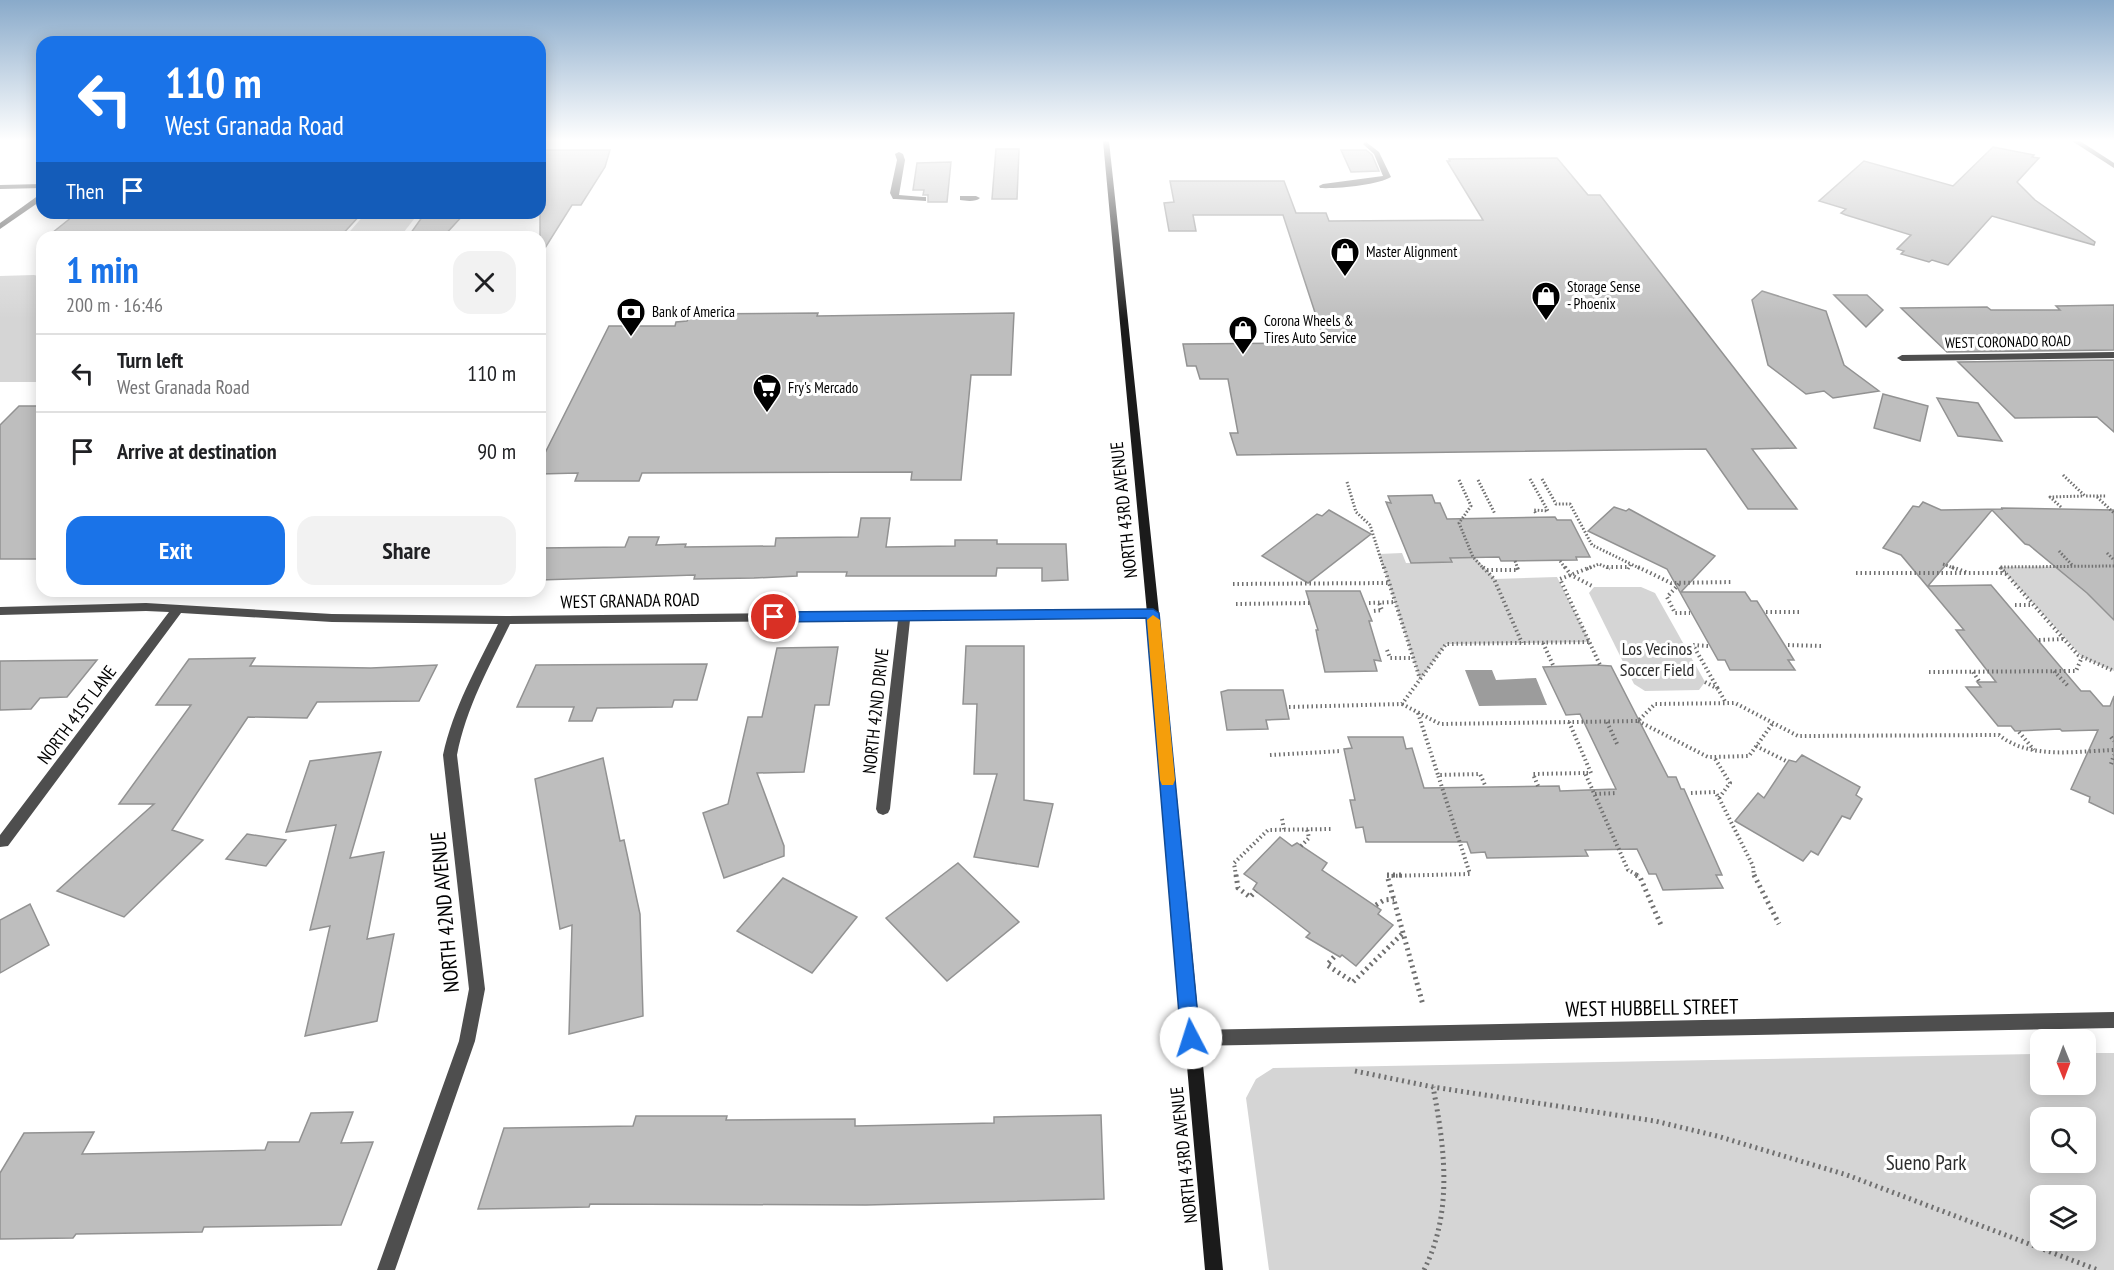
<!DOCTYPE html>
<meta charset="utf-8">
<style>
body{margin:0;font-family:"PT Sans Narrow",sans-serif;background:#f2f2f2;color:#202124;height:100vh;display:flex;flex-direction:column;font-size:22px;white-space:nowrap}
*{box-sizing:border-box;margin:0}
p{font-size:20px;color:#757577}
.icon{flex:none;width:33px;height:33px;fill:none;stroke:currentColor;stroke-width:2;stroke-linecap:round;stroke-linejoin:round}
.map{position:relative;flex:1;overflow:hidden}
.details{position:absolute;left:36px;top:231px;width:510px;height:366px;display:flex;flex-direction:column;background:#fff;border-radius:18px;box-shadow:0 3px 15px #0003}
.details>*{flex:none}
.hud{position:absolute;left:36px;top:36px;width:510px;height:183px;border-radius:18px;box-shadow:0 3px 15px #0003;background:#1a73e8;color:#fff;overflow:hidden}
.needle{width:39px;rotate:179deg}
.fabs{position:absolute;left:2030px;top:1029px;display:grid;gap:12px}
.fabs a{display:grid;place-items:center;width:66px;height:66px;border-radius:12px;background:#fff;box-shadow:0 3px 15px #0003;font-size:30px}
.pin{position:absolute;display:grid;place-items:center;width:51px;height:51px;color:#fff;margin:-26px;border:3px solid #fff;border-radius:50%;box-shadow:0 2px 6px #0007}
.me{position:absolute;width:66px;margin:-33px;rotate:355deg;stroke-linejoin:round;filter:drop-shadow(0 0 4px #0008)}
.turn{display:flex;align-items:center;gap:21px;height:126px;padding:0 30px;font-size:27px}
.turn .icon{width:78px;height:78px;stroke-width:2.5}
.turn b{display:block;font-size:42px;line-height:51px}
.then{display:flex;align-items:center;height:57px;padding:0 30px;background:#0003;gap:12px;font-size:22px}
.round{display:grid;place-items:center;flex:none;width:63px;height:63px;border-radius:18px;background:#f2f2f2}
.head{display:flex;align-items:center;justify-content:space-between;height:102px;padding:0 30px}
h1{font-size:36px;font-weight:600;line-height:45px;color:#1a73e8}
.action{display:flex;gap:12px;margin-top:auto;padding:12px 30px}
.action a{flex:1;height:69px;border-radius:18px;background:#1a73e8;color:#fff;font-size:24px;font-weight:600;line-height:69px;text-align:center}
.action a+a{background:#f2f2f2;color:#202124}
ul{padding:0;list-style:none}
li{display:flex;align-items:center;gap:18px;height:78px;padding:0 30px;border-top:2px solid #e0e0e0}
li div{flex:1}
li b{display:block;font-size:22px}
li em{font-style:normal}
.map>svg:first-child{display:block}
.green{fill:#d5d5d5;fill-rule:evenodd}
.water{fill:#9c9c9c}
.building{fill:#bebebe;stroke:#929292;stroke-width:1.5}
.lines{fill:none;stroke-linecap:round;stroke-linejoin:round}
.path-far2{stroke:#707070;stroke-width:3;stroke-dasharray:1.5 2;stroke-linecap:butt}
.path-far1{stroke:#707070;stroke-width:4;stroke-dasharray:1.5 3;stroke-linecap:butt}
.path{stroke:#707070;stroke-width:5;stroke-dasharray:2 4;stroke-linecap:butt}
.service{fill:#4e4e4e;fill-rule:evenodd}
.minor{fill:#4e4e4e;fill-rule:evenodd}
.secondary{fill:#1b1b1b;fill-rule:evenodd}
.route{fill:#1a73e8;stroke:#114b97;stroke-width:1.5}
.slow{fill:#f59e0b}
.labels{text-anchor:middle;stroke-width:6;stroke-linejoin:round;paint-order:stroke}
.far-poi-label{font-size:15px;fill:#000;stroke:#fff;text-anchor:start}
.far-street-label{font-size:15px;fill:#000;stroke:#fff}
.street-label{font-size:18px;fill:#000;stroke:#fff}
.park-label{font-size:18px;fill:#2c2c2c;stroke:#fff}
.near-street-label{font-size:21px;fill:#000;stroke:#fff}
.near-park-label{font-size:21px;fill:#2c2c2c;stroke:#fff}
</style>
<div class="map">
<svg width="2114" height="1270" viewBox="0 0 2114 1270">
<rect width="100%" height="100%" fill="#fff"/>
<g class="green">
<polygon points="365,214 418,214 400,237 345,237"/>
<polygon points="34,275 42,277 42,382 0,382 0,276"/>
<polygon points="1402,553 1406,563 1452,562 1448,554 1472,554 1495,579 1557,577 1590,642 1446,644 1420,680 1379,554"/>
<polygon points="2114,566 2114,671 2082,657 2000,567"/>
<polygon points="1594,587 1641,587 1655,593 1705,682 1699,690 1645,691 1634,684 1589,593"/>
<path d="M 2085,1053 L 2114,1053 L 2114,1270 L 1269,1270 L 1246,1098 L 1256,1079 L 1273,1068 L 2040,1054 L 2040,1084 L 2085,1084 ZM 2040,1118 L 2085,1118 L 2085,1162 L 2040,1162 ZM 2040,1196 L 2085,1196 L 2085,1240 L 2040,1240 Z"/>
</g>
<polygon class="water" points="1465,670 1492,670 1496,680 1536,678 1547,705 1479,706"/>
<g class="building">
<polygon points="1993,147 2034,155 2032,157 2039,158 2017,182 2035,200 2095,242 2094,245 1992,216 1948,265 1932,260 1929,262 1901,254 1904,251 1897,249 1911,235 1846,215 1841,213 1846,209 1819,201 1864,161 1953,186"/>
<polygon points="996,149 1019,149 1017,199 992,199"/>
<polygon points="540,150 610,150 605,167 581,205 572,205 540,256"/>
<polygon points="1341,150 1366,150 1372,155 1379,171 1351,172"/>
<polygon points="1557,158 1588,195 1600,195 1796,448 1752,449 1797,509 1748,509 1706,449 1237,455 1230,433 1238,433 1228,379 1200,379 1196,366 1187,366 1183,344 1325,343 1283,215 1193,215 1196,231 1169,231 1164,203 1174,202 1170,181 1284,181 1296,213 1326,213 1329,221 1483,220 1447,161 1450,161 1449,159"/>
<polygon points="951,162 947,202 928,202 928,195 923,195 924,190 913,190 917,163"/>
<polygon points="77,213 362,213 340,237 47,237"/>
<polygon points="425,213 465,213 443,237 408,237"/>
<polygon points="1762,291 1826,311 1844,365 1879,391 1833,398 1824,391 1806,394 1768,365 1752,300"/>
<polygon points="1834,295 1867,295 1883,310 1866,327"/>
<polygon points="2114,305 2114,350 1947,352 1901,308 1987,307 1991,310 2060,310 2056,306"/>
<polygon points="818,313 817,316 1014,313 1011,375 971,375 961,480 911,480 912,472 642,473 639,481 575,481 578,473 540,474 540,463 609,326 675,326 676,322 687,321 691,314"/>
<polygon points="2114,360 2114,432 2097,417 2015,418 1958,362"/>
<polygon points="1883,394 1928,406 1920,441 1874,428"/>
<polygon points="1937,398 1978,403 2002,441 1958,436"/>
<polygon points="19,406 42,406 42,559 0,559 0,425"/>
<polygon points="1432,495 1435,503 1440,503 1447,519 1555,517 1557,520 1571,520 1590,557 1576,557 1577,560 1501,561 1499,557 1450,558 1452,562 1411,563 1386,502 1391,503 1388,496"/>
<polygon points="1923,502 1941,510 2003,509 2001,508 2114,510 2114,620 2087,593 2029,545 2025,544 1992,510 1928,586 1991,585 2081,691 2090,691 2103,706 2110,706 2114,696 2114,814 2089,802 2090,797 2071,789 2098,730 2062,731 2060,729 2015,731 2011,726 1998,726 1966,687 1981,687 1977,682 1996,682 1956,630 1964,630 1901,555 1883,548 1913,506 1919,507"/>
<polygon points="1614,507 1626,511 1629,509 1715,556 1681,592 1745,592 1751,601 1757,601 1794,660 1788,660 1795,670 1730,670 1725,660 1718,660 1667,569 1588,531"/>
<polygon points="1329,510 1371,534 1308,583 1262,556 1317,514 1322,516"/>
<polygon points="861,518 890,518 886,547 955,546 955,540 997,540 997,544 1066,544 1068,580 1042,581 1042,568 997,568 996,576 846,576 847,572 797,572 797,576 754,578 694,579 695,575 540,580 540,548 625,547 629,537 659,537 656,545 686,544 685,547 775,546 776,538 858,537"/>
<polygon points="1306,591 1360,591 1372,621 1369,621 1381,661 1374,660 1377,671 1325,672 1318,640 1316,630 1318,630"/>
<polygon points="966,646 1024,646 1024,800 1053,804 1038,867 974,857 997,774 974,774 977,704 963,704"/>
<polygon points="838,647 829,705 815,705 804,772 757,773 784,846 784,856 724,878 703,813 728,804 748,717 762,717 777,648"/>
<polygon points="255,658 250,666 371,668 437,665 419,701 317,702 307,718 248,717 172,830 203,840 124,917 57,891 154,804 119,804 191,705 156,705 189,659"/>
<polygon points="97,660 67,697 40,698 31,709 0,710 0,661"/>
<polygon points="707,664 697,700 674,700 672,707 597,708 592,721 569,721 574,707 517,707 536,665"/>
<polygon points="1596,665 1611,666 1668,777 1676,777 1681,789 1684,789 1722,875 1716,875 1723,888 1663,890 1656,874 1649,874 1637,849 1585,850 1588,856 1487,858 1485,852 1471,853 1467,842 1366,842 1363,827 1356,828 1350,800 1355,800 1344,749 1352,748 1348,737 1403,737 1406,749 1412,748 1424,788 1559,786 1560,791 1616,789 1580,714 1566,715 1543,667"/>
<polygon points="1228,690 1283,690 1289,719 1266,720 1268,729 1227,730 1221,692"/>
<polygon points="381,752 350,858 384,852 367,939 394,934 377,1021 305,1036 330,926 310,930 336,825 286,832 310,761"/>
<polygon points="1802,755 1860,787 1856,795 1862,799 1850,819 1842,816 1818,855 1811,851 1803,861 1735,821 1758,793 1764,798 1789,760 1796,762"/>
<polygon points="603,758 620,841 624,840 640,914 643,1016 569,1034 572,925 560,929 535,779"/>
<polygon points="247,834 286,840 266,866 226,859"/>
<polygon points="1280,837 1292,846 1297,843 1327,863 1322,870 1381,910 1378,914 1393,925 1356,966 1342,955 1340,957 1306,937 1310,933 1253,889 1257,883 1244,874"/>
<polygon points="958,863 1019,922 947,981 886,918"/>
<polygon points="783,878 857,917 812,973 737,931"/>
<polygon points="30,904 49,945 0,973 0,920"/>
<polygon points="353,1112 341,1143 373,1142 341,1225 204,1227 202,1232 76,1234 73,1238 0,1239 0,1173 24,1133 94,1132 82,1154 265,1150 268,1142 299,1142 311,1113"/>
<polygon points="1101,1115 1104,1199 866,1205 590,1204 589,1207 478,1209 504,1128 633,1126 636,1116 727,1116 726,1120 855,1119 855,1126 994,1123 994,1117"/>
</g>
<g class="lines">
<g class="path-far2">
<polyline points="2063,475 2085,496 2107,496"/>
<polyline points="1530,479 1548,511 1534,510 1536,514"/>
<polyline points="1542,479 1556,504 1570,504 1592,545 1631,564"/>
<polyline points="1459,480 1471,506 1459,523 1473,557 1484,569"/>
<polyline points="1478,480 1495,514"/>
<polyline points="1347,482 1356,512 1370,525 1384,569"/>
<polyline points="2097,497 2114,513"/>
<polyline points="2061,507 2050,497 2084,496"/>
<polyline points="2059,551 2073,566"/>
<polyline points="2107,553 2114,560"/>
<polyline points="1515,561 1518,569"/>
<polyline points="1560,561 1566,569"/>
<polyline points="1943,564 1956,569"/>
<polyline points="1587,569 1599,564 1610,569"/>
<polyline points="1628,569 1631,564 1641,569"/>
<polyline points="2002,569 2000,567 2114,566"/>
</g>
<g class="path-far1">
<polyline points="1384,567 1420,679"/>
<polyline points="1483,567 1494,579 1522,643"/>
<polyline points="1565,567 1571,575 1594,587"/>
<polyline points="1591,567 1560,579 1600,665"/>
<polyline points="1607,567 1629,567"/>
<polyline points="1638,567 1671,583 1733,582"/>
<polyline points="1952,567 1968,573 2006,573"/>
<polyline points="2000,567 2078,655 2114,671"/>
<polyline points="1487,570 1518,570 1517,567"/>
<polyline points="1856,573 1968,573"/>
<polyline points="1233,584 1388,583"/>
<polyline points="1679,584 1667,597 1675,613 1690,613"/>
<polyline points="1369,603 1395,602"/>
<polyline points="1236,604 1310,603"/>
<polyline points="2015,605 2033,605"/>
<polyline points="1374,611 1382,610 1379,603"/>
<polyline points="1766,612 1799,612"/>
<polyline points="2039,640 2063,639"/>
<polyline points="1543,643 1553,665"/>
<polyline points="1788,645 1822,646"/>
<polyline points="1708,646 1693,645 1718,689"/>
<polyline points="1387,650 1390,658 1413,658"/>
<polyline points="2054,671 2068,686"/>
<polyline points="1929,672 2076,671 2082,657"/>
<polyline points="1973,672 1979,681"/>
<polyline points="1705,682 1718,689 1726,703"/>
<path d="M 1402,704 L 1440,724 L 1638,721 L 1655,704 L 1735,703 L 1798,736 L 1999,735 C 2030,760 2076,751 2114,750"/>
<polyline points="1289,707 1402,704 1446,644 1590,642"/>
<polyline points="1418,713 1438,775 1480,774 1485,785"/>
<polyline points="1638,721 1708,757 1714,757"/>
<polyline points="1569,722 1591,773 1585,773 1628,870 1639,876"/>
<polyline points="1607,722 1618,746"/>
<polyline points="2019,732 2034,750"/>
<polyline points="2111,737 2114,741"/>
<polyline points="1756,746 1788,762"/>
<polyline points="1270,755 1341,751"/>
<polyline points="2111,764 2114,755"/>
<polyline points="1538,786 1533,774 1585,773"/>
<polyline points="1691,793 1715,792 1719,798 1730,783 1714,757 1749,756 1773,723"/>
<polyline points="1595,794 1617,793"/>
<polyline points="1719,798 1753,866 1754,876"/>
<polyline points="1282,819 1284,829"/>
<polyline points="1301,846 1309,838 1307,829"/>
<polyline points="1236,876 1234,863 1268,830 1331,829"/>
<polyline points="1387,876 1470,874 1438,775"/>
</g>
<g class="path">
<polyline points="1236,875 1238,888 1250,897 1256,891"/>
<polyline points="1401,875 1387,875 1423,1005"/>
<polyline points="1636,875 1640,877 1661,925"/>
<polyline points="1754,875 1779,924"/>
<polyline points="1376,905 1384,900 1394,899"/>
<polyline points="1334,957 1327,965 1353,982 1403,933"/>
<polyline points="1355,1071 1433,1087 1655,1121 1717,1136 1847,1175 2098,1270"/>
<path d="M 1424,1270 C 1453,1212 1445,1149 1433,1087"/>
</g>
<g class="service">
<path d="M 1366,142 L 1379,152 L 1391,177 C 1378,185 1336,189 1320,188 L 1319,186 L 1323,184 L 1383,176 L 1374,154 L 1363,144 Z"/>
<polygon points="899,152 903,154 905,160 899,195 923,197 926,197 926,201 896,199 893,199 890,193 897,160 895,154"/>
<polygon points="42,184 42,188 0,189 0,185"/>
<path d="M 960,196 L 976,196 L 980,198 C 976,202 966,201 960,200 Z"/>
</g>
<g class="minor">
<polygon points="2072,141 2080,141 2114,163 2114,168"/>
<polygon points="39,195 42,195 42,200 0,229 0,223"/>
<polygon points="2114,352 2114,358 1902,361 1897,358 1902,355"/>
<path d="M 146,603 L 332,614 L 506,616 L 1153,609 L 1159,613 L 1153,617 L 910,620 L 890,809 L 888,813 L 883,815 L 878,813 L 876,809 L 898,620 L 510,624 C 489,667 466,708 457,755 L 485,989 L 475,1041 L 395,1270 L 377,1270 L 459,1041 L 469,989 L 443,755 C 453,708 477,667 498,624 L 332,622 L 181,613 L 8,846 L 0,847 L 0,835 L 169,612 L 146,611 L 0,615 L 0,607 Z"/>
<polygon points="2114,1012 2114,1028 1191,1046 1185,1043 1183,1038 1185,1033 1191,1030"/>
</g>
<polygon class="secondary" points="1103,141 1109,141 1159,613 1223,1270 1205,1270 1147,613"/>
</g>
<linearGradient id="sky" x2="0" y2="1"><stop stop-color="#89aaca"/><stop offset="0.44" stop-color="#fff"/><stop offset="1" stop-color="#fff" stop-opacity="0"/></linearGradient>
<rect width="2114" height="319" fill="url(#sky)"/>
<polygon class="route" points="1153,609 1159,613 1200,1038 1197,1045 1191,1047 1184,1045 1181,1038 1146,618 774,622 768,617 774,612"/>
<polygon class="slow" points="1153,615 1160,620 1175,780 1173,785 1162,785 1160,780 1147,620"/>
<defs>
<g id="shop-pin" transform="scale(1.5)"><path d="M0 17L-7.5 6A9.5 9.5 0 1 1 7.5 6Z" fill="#000" stroke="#fff"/><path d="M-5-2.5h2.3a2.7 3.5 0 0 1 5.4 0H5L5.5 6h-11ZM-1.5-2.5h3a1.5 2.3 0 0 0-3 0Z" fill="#fff"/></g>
<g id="bank-pin" transform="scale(1.5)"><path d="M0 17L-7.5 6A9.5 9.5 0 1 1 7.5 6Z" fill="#000" stroke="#fff"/><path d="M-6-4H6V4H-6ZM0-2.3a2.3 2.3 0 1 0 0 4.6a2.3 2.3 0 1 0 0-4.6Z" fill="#fff"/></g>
<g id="supermarket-pin" transform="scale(1.5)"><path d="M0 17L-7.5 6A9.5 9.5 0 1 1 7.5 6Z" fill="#000" stroke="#fff"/><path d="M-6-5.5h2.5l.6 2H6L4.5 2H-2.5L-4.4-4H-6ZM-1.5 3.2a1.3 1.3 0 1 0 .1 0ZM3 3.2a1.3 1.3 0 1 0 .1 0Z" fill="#fff"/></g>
</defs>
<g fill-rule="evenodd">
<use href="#shop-pin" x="1345" y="252"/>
<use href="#shop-pin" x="1546" y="296"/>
<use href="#bank-pin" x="631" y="312"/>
<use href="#shop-pin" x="1243" y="330"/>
<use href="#supermarket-pin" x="767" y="388"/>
</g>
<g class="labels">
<g class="far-poi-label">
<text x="1366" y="257">Master Alignment</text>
<text x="1567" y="292">Storage Sense<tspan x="1567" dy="17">- Phoenix</tspan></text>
<text x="652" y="317">Bank of America</text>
<text x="1264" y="326">Corona Wheels &amp;<tspan x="1264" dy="17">Tires Auto Service</tspan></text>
<text x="788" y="393">Fry's Mercado</text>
</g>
<g class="far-street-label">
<text transform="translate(2008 342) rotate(-1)" y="5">WEST CORONADO ROAD</text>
</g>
<g class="street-label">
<text transform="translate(1124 510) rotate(-96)" y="6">NORTH 43RD AVENUE</text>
<text transform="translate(630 601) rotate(-1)" y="6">WEST GRANADA ROAD</text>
<text transform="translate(876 711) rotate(-84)" y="6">NORTH 42ND DRIVE</text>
<text transform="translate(77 715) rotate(-53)" y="6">NORTH 41ST LANE</text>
<text transform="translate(1184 1155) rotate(-96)" y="6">NORTH 43RD AVENUE</text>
</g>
<g class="park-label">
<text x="1657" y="655">Los Vecinos<tspan x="1657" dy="21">Soccer Field</tspan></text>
</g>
<g class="near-street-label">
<text transform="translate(445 912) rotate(-95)" y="7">NORTH 42ND AVENUE</text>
<text transform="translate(1652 1008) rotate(-1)" y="7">WEST HUBBELL STREET</text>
</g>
<g class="near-park-label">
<text x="1926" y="1170">Sueno Park</text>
</g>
</g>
</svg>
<div class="fabs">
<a><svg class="needle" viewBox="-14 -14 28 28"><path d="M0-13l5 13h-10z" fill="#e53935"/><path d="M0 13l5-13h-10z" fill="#757577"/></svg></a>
<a><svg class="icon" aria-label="search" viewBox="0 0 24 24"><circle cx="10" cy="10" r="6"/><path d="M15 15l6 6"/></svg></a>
<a><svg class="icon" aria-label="layers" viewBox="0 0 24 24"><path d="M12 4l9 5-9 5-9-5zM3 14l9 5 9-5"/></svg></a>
</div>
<div class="pin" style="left:774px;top:617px;background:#d93025"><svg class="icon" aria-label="arrive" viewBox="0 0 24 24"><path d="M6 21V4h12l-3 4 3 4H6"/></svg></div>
<svg class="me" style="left:1191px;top:1038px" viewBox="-20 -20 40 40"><circle r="19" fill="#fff"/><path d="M0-13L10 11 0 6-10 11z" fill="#1a73e8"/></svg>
<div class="hud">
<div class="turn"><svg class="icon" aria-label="left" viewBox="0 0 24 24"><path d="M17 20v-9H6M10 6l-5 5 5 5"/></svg><div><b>110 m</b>West Granada Road</div></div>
<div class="then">Then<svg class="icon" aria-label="arrive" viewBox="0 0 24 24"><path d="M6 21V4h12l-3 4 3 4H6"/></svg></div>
</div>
<section class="details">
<div class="head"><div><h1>1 min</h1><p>200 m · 16:46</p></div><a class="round"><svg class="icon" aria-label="close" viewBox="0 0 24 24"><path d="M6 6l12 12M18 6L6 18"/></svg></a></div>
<ul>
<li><svg class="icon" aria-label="left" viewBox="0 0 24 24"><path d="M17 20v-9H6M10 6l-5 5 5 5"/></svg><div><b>Turn left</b><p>West Granada Road</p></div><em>110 m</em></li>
<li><svg class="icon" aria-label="arrive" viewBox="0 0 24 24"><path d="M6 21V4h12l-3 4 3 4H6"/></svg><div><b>Arrive at destination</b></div><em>90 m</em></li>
</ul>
<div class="action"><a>Exit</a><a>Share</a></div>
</section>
</div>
